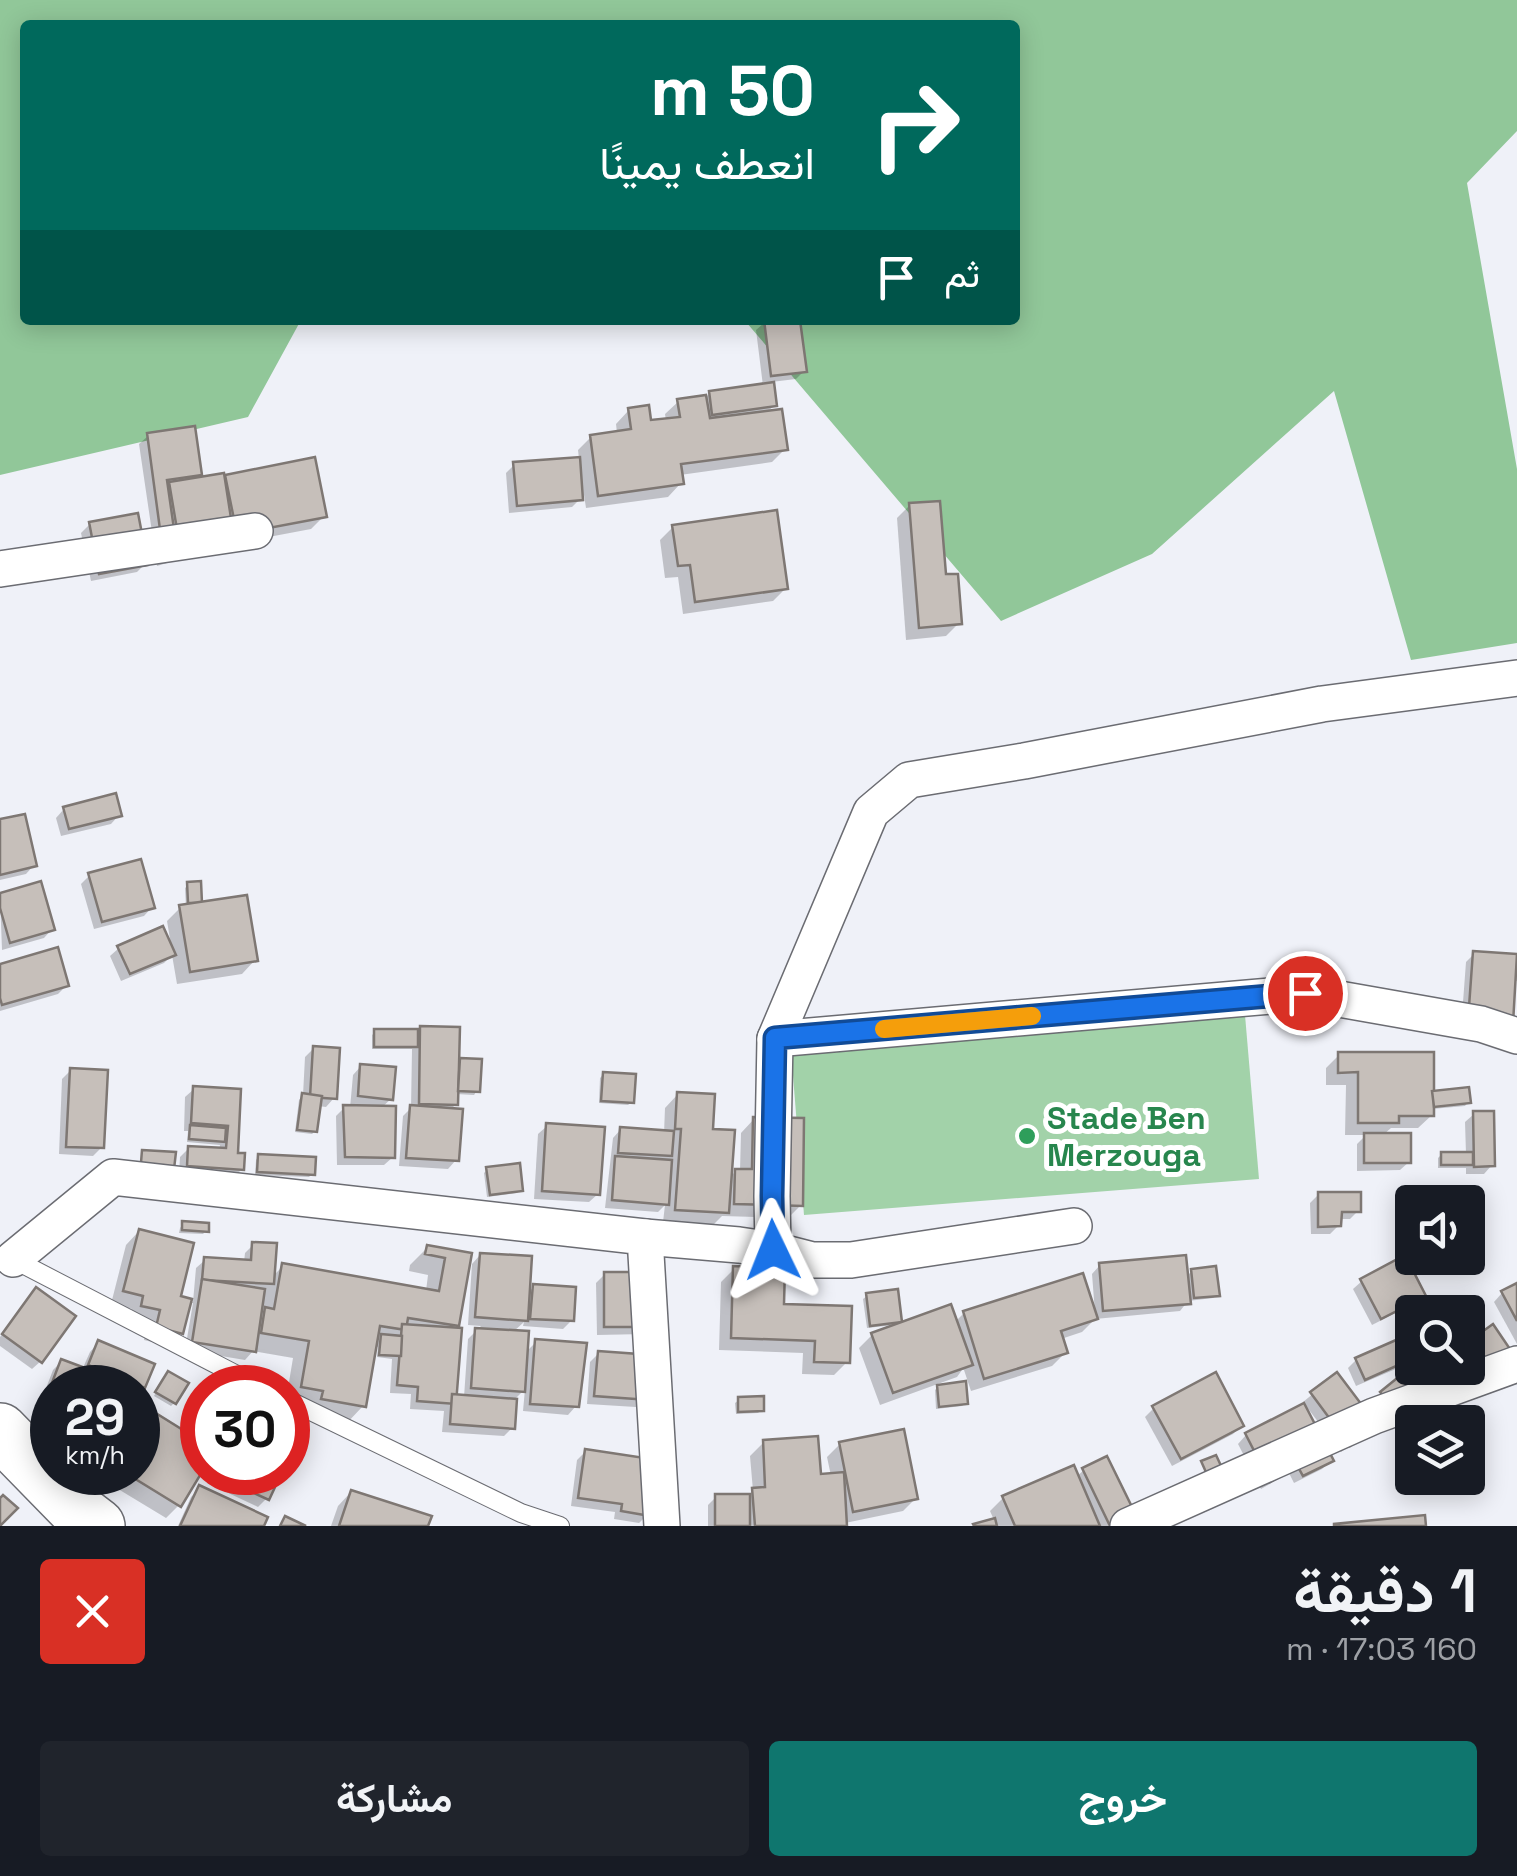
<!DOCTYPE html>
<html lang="ar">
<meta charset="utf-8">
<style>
body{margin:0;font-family:"Space Grotesk",Vazirmatn,sans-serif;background:#20242c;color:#f1f3f6;direction:rtl;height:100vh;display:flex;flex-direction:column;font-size:38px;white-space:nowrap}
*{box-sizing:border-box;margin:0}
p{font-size:32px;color:#9ea1a6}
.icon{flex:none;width:55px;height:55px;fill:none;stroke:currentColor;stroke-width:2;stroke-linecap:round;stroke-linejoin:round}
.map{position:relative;height:1526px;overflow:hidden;direction:ltr}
.details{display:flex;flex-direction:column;background:#171b24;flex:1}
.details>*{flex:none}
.hud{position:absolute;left:20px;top:20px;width:1000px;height:305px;border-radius:10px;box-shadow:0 5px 25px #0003;direction:rtl;background:#00695c;color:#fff;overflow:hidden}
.controls{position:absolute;left:1395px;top:1185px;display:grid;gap:20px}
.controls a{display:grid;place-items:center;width:90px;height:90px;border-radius:10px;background:#171b24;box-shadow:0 5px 25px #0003;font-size:50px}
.speed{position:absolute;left:30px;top:1365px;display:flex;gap:20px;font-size:50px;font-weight:700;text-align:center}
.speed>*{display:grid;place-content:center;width:130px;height:130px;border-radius:50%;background:#171b24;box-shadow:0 5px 25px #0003;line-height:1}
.speed small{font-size:25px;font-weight:400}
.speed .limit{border:15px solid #d22;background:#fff;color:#111}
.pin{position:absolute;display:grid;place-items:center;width:85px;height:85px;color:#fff;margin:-42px;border:5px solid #fff;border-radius:50%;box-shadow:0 2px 10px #0007}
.me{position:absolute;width:110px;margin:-55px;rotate:358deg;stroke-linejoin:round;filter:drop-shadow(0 0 8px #0008)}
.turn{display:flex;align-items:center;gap:35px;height:210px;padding:0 40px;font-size:45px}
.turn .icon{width:130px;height:130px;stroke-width:2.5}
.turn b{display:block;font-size:70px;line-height:85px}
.then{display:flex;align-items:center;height:95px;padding:0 40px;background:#0003;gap:20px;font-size:38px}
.round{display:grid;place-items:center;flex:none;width:105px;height:105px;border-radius:10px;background:#20242c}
.overview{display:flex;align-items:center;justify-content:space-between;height:170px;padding:0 40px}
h1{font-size:60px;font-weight:700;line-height:75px}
.action{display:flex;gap:20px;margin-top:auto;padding:20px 40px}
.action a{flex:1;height:115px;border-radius:10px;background:#0f766e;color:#fff;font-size:40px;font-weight:700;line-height:115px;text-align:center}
.action a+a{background:#20242c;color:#f1f3f6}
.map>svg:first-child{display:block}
.green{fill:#a2d2a9}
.forest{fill:#91c799}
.shadow{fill:#0003}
.building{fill:#c6bfba;stroke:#7e7773;stroke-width:2.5}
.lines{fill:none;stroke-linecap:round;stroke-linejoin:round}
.service-casing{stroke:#6b6c72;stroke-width:20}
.minor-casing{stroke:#6b6c72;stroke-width:38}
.primary-casing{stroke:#6b6c72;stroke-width:58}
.service{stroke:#fff;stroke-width:18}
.minor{stroke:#fff;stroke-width:35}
.primary{stroke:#fff;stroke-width:55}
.route-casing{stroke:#114b97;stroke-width:25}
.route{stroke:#1a73e8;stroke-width:18}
.slow{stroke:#f59e0b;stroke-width:18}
.leisure-dot{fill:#2e9e5b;stroke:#fff;stroke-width:4}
.labels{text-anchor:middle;stroke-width:10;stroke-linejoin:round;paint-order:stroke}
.leisure-label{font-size:32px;font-weight:bold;fill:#27864d;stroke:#fff;text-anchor:start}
</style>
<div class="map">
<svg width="1517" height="1526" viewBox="0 0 1517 1526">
<rect width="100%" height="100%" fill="#eff1f8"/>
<polygon class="green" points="1245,1015 1259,1179 804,1215 791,1050"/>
<polygon class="forest" points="0,0 1517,0 1517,131 1467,183 1517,469 1517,643 1411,660 1334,391 1152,554 1001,621 746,322 738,320 1015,320 1015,25 25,25 25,320 301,320 248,417 0,475"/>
<g class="shadow">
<polygon points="779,320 798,320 804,371 796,379 771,382 775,405 766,413 785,449 772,462 680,475 681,483 668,497 586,508 584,495 572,507 509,513 506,473 514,465 579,459 578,450 591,437 617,433 616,424 629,410 648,423 666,421 665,414 679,401 706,397 710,393 763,386 756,330 765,322"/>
<polygon points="148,436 199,474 193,481 222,481 226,477 324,516 311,529 231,544 157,566 139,444"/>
<polygon points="910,505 943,577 959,623 946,636 906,640 897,518"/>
<polygon points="90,524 145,564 137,572 91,581 81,533"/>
<polygon points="673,527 786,588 773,601 683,614 678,577 665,578 660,540"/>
<polygon points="64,809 119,815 111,824 61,836 56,818"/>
<polygon points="0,822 34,865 26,874 0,880"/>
<polygon points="90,875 152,907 144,916 94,929 81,884"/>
<polygon points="189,884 199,905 255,960 242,974 177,984 172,955 164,963 121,981 110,956 119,948 171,945 167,921 180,908 186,907 185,888"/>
<polygon points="0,896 52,929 44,938 2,950"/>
<polygon points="1474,954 1517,957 1517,981 1513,980 1461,1029 1466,962"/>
<polygon points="0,967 66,986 58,994 0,1011"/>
<polygon points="421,1029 457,1065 461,1060 477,1091 474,1095 456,1094 456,1104 449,1111 456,1160 448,1169 399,1166 403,1116 411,1108 412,1049 372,1049 372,1035 375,1032 418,1032"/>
<polygon points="314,1048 334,1098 326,1107 318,1106 315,1131 312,1134 295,1132 299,1100 303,1095 305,1057"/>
<polygon points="1339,1055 1432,1093 1468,1102 1465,1106 1432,1109 1432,1115 1418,1128 1391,1128 1383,1135 1409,1162 1400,1170 1357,1171 1357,1144 1366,1135 1345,1135 1346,1085 1326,1085 1326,1068"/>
<polygon points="361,1066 391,1099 381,1108 393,1157 384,1165 337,1165 336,1116 344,1108 350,1108 353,1075"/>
<polygon points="71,1070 102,1147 93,1156 59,1154 62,1079"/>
<polygon points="604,1074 632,1102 628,1105 599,1103 600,1078"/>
<polygon points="194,1089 239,1092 236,1155 242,1169 234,1177 179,1174 180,1157 189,1148 219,1150 220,1145 187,1142 188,1131 184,1131 185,1097"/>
<polygon points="678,1094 710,1131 729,1178 736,1171 740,1171 741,1133 754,1119 801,1205 788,1218 722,1216 713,1225 663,1222 665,1205 658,1212 605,1208 613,1138 621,1129 664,1133 665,1108"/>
<polygon points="1474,1114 1492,1165 1484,1174 1466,1174 1466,1168 1438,1168 1438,1158 1442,1154 1466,1154 1465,1122"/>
<polygon points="547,1126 598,1194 589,1202 534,1199 538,1134"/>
<polygon points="259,1156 312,1174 309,1177 255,1175 256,1160"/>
<polygon points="487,1170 520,1190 517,1193 487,1197 484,1173"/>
<polygon points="1319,1194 1358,1211 1350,1219 1339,1219 1339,1225 1330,1234 1311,1234 1310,1203"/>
<polygon points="183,1224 206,1231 203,1234 179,1233 180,1228"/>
<polygon points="139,1231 178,1298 193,1302 196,1268 205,1260 244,1262 245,1253 253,1245 272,1277 283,1266 426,1291 428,1275 409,1271 410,1265 427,1248 469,1255 456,1325 451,1330 454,1396 464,1397 468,1339 481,1326 468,1325 472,1264 480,1255 527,1293 534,1287 572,1320 563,1329 523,1326 524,1322 512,1333 525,1353 536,1342 576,1406 568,1415 523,1411 525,1389 515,1399 512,1428 504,1436 442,1432 444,1411 410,1409 411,1394 390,1393 392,1359 377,1357 378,1347 374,1346 363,1406 346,1424 288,1404 288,1388 293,1358 253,1351 245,1360 185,1350 193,1303 189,1302 181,1333 168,1346 144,1340 148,1323 129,1319 132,1309 111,1304 126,1245"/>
<polygon points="1100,1265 1186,1277 1192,1271 1217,1295 1213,1298 1188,1301 1180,1311 1095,1319 1082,1332 1061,1339 1065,1353 1052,1366 971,1391 964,1370 962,1370 957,1377 880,1405 859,1348 872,1335 894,1325 867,1328 863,1299 867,1296 896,1292 900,1325 955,1322 964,1313 1095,1313 1092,1274"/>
<polygon points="734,1269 781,1306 847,1362 834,1375 802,1374 803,1353 719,1350 721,1282"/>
<polygon points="605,1274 645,1334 597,1335 596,1283"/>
<polygon points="1362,1281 1423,1295 1415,1303 1372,1325 1353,1289"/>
<polygon points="1517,1286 1517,1344 1494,1302 1502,1293"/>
<polygon points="28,1299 41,1361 32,1369 0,1346 0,1337"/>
<polygon points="1492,1328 1491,1374 1470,1344"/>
<polygon points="1412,1335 1412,1362 1356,1386 1348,1368 1356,1360"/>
<polygon points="98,1343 143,1386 138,1392 138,1388 117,1388 108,1384 108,1388 103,1388 107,1384 92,1378 52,1388 52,1400 43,1396 53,1370 61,1362 82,1370 90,1352"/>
<polygon points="599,1353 652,1408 587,1404 590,1362"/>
<polygon points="1336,1375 1366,1433 1341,1452 1303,1402"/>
<polygon points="165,1377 174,1403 171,1406 154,1396"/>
<polygon points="938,1387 965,1403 962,1406 936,1409 935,1390"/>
<polygon points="739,1400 761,1410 758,1413 736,1414 735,1403"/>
<polygon points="202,1404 202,1467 179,1505 166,1518 90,1472 138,1472 138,1405 180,1431 189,1417"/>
<polygon points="1303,1406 1331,1460 1322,1469 1294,1483 1289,1473 1261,1489 1238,1444 1246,1435"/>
<polygon points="1154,1408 1241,1426 1233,1434 1172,1466 1145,1417"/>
<polygon points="764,1442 818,1476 831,1476 827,1457 840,1444 916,1498 903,1511 845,1523 845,1526 708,1526 708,1505 716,1497 747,1497 753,1491 750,1456"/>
<polygon points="586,1451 648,1514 639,1523 614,1519 615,1512 571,1506 577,1460"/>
<polygon points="1084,1470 1134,1516 1157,1526 974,1526 994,1520 990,1511 1003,1498 1076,1477"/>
<polygon points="212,1472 279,1472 266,1499 258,1507 207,1483"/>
<polygon points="200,1488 261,1526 178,1526 191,1497"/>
<polygon points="351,1492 426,1526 331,1526 338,1506"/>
</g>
<g class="building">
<polygon points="764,320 800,320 807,372 771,376"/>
<polygon points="774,382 777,406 712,415 709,391"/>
<polygon points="706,395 710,418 782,409 788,450 681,464 684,484 598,496 590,435 631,429 628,408 649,405 651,420 680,417 677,399"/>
<polygon points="195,426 202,475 167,480 178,557 164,559 147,433"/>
<polygon points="315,457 327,517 237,534 225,475"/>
<polygon points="580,457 583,500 517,506 513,462"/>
<polygon points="224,473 235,544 181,553 169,482"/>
<polygon points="940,501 946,574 958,574 962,624 919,628 909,503"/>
<polygon points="777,510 788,589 695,602 690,565 678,566 672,525"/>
<polygon points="138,513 148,565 99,574 89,522"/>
<polygon points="116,793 122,816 69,829 63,807"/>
<polygon points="25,814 37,866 0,875 0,819"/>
<polygon points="141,859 155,908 102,922 88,873"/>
<polygon points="41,881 55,930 10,943 0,908 0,893"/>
<polygon points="201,881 202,903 188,903 187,882"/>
<polygon points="247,895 258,961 190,972 179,905"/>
<polygon points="163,926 176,955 130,974 117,946"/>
<polygon points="58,947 69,986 2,1005 0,998 0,964"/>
<polygon points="1473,951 1517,954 1513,1024 1468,1021"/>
<polygon points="420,1026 460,1027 458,1105 419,1104"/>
<rect x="374" y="1029" width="44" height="18"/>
<polygon points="313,1046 340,1048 337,1099 310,1097"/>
<polygon points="1338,1052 1434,1052 1434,1116 1399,1116 1399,1123 1358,1123 1358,1072 1338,1073"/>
<polygon points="460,1058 482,1059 480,1092 458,1091"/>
<polygon points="360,1064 396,1067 393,1100 358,1096"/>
<polygon points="70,1068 108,1070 104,1148 66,1147"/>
<polygon points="603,1072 636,1074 634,1103 601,1101"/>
<polygon points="193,1086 241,1089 238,1153 245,1153 244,1170 187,1166 188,1146 226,1148 228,1126 191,1123"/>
<polygon points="1469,1087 1471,1103 1434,1107 1432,1091"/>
<polygon points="677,1092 715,1094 713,1129 735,1130 729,1213 675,1210 681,1129 675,1129"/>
<polygon points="302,1093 322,1096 317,1132 297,1130"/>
<polygon points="343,1105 396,1106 395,1158 345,1157"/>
<polygon points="410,1105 463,1109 459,1161 406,1158"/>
<polygon points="1473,1111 1494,1111 1495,1166 1474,1167"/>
<polygon points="753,1117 804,1118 803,1206 734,1204 735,1169 752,1169"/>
<polygon points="546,1123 605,1127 600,1195 542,1191"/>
<polygon points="190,1125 226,1128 225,1142 189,1139"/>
<polygon points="620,1127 674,1131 672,1156 618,1153"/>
<rect x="1364" y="1133" width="47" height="30"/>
<polygon points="142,1150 176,1152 173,1178 140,1175"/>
<rect x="1441" y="1152" width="32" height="13"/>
<polygon points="258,1154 316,1157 315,1175 257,1172"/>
<polygon points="615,1156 672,1160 669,1205 612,1200"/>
<polygon points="520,1163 523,1191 490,1195 486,1167"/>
<polygon points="1318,1192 1361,1192 1361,1212 1342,1212 1341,1226 1318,1227"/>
<polygon points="182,1221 209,1223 209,1232 182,1230"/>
<polygon points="139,1229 194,1243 181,1296 192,1299 183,1334 156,1327 160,1310 141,1306 143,1296 123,1291"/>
<polygon points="252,1242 277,1243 274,1284 202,1280 204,1257 251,1260"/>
<polygon points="427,1245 472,1253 459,1326 408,1318 406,1330 380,1326 366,1407 321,1399 323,1391 301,1387 309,1341 261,1333 265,1307 274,1309 282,1263 439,1291 445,1258 425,1254"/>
<polygon points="480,1253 532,1256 528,1321 475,1317"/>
<polygon points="1186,1255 1191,1304 1103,1311 1099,1263"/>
<polygon points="1405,1255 1426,1296 1381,1319 1360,1279"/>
<polygon points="733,1266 785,1268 784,1304 852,1306 850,1363 814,1362 815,1341 731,1338"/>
<polygon points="1216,1266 1220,1296 1194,1298 1191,1269"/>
<rect x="604" y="1272" width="52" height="55"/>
<polygon points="1083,1273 1098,1319 1061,1331 1068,1353 984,1379 963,1311"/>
<polygon points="202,1279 265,1289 256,1352 192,1342"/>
<polygon points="1517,1283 1517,1321 1501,1291"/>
<polygon points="533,1284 576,1287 574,1321 530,1319"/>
<polygon points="36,1287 76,1316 42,1363 2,1334"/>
<polygon points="898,1289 902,1322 870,1326 866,1293"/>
<polygon points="951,1304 973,1365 893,1393 871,1333"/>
<polygon points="402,1324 462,1328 456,1404 417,1401 418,1387 397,1385"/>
<polygon points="1493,1324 1516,1358 1496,1373 1472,1339"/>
<polygon points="475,1328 529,1331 525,1392 471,1388"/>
<polygon points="1412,1333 1412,1359 1365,1380 1355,1358"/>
<polygon points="381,1334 402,1336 401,1356 379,1355"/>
<polygon points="535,1339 587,1343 579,1407 530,1404"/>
<polygon points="98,1340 155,1364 145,1388 88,1365"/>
<polygon points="598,1351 666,1356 663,1401 594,1396"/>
<polygon points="61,1359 96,1372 90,1388 50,1388"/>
<polygon points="1412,1366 1420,1368 1440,1391 1403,1420 1380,1392"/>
<polygon points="168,1371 189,1383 176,1404 155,1392"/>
<polygon points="1216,1372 1244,1426 1181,1459 1152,1406"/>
<polygon points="1337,1372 1377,1425 1350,1446 1310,1392"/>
<polygon points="966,1381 968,1404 939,1407 937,1385"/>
<polygon points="452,1394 517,1399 515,1429 450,1424"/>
<polygon points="764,1396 764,1411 738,1412 738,1397"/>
<polygon points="201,1401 202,1472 181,1507 124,1472 138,1472 138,1402 183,1430"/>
<polygon points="1304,1403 1334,1461 1303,1476 1298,1467 1270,1482 1245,1433"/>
<polygon points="904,1429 918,1499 853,1512 839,1442"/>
<polygon points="818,1436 821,1474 844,1472 847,1526 755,1526 752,1488 765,1487 763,1440"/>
<polygon points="288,1437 296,1441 288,1460"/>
<polygon points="585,1449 658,1460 650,1516 621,1511 622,1504 578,1498"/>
<polygon points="1216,1455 1229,1483 1214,1490 1201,1461"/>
<polygon points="1107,1456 1135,1513 1160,1526 1110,1526 1082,1468"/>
<polygon points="1074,1465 1100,1526 1015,1526 1002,1496"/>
<polygon points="214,1472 282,1472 269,1500 213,1474"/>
<polygon points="199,1485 268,1517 264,1526 180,1526"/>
<polygon points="351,1490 432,1516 428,1526 339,1526"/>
<rect x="715" y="1494" width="35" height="32"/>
<polygon points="3,1495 18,1508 0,1526 0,1498"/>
<polygon points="1425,1515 1426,1526 1334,1526 1334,1524"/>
<polygon points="285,1516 306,1526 280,1526"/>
<polygon points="995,1518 997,1526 974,1526 973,1524"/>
</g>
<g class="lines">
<g class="service-casing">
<g id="service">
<polyline points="9,1261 13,1259 262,1388"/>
<polyline points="288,1400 521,1513 560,1526"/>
</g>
</g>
<g class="minor-casing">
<g id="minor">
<polyline points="0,569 255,531"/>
<polyline points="775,1039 1305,993 1481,1024 1517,1036"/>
<polyline points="645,1237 739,1245 773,1250 772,1196 775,1039 871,812 909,780 1024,761 1322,704 1517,678"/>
<polyline points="773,1250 812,1260 851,1260 1074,1226"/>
<polyline points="13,1259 113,1177 645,1237 662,1526"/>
<polyline points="1128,1526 1374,1416 1517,1364"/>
</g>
</g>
<g class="primary-casing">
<polyline id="primary" points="0,1431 80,1513 97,1526"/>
</g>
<use href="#service" class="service"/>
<use href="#minor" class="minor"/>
<use href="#primary" class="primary"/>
</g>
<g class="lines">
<g class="route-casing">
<polyline id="route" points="773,1250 772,1196 775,1038 1305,993"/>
</g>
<use href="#route" class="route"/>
<polyline class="slow" points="884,1029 1032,1016"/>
</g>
<circle class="leisure-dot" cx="1027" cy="1136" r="10"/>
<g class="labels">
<g class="leisure-label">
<text x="1047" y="1129">Stade Ben<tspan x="1047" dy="37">Merzouga</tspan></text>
</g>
</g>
</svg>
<div class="controls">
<a><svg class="icon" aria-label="sound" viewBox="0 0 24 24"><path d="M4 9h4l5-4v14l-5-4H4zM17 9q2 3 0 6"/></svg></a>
<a><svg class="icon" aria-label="search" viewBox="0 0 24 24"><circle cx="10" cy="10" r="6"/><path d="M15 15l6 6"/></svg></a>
<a><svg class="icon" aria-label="layers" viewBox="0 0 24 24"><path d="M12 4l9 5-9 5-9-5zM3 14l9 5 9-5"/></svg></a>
</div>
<div class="speed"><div>29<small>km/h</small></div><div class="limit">30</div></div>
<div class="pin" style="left:1305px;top:993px;background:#d93025"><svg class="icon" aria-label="arrive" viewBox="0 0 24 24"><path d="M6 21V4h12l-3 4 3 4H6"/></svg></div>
<svg class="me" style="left:773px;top:1250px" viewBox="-20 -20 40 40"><path d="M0-17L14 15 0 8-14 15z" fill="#1a73e8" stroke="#fff" stroke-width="4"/></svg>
<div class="hud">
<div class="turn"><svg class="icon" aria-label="right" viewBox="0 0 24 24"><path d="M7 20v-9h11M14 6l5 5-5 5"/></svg><div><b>50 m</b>انعطف يمينًا</div></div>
<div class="then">ثم<svg class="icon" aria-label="arrive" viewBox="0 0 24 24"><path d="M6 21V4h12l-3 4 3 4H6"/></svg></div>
</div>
</div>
<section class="details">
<div class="overview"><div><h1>1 دقيقة</h1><p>160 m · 17:03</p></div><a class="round" style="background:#d93025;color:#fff"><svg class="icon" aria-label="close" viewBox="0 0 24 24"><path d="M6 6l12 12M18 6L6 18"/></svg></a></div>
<div class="action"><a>خروج</a><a>مشاركة</a></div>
</section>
